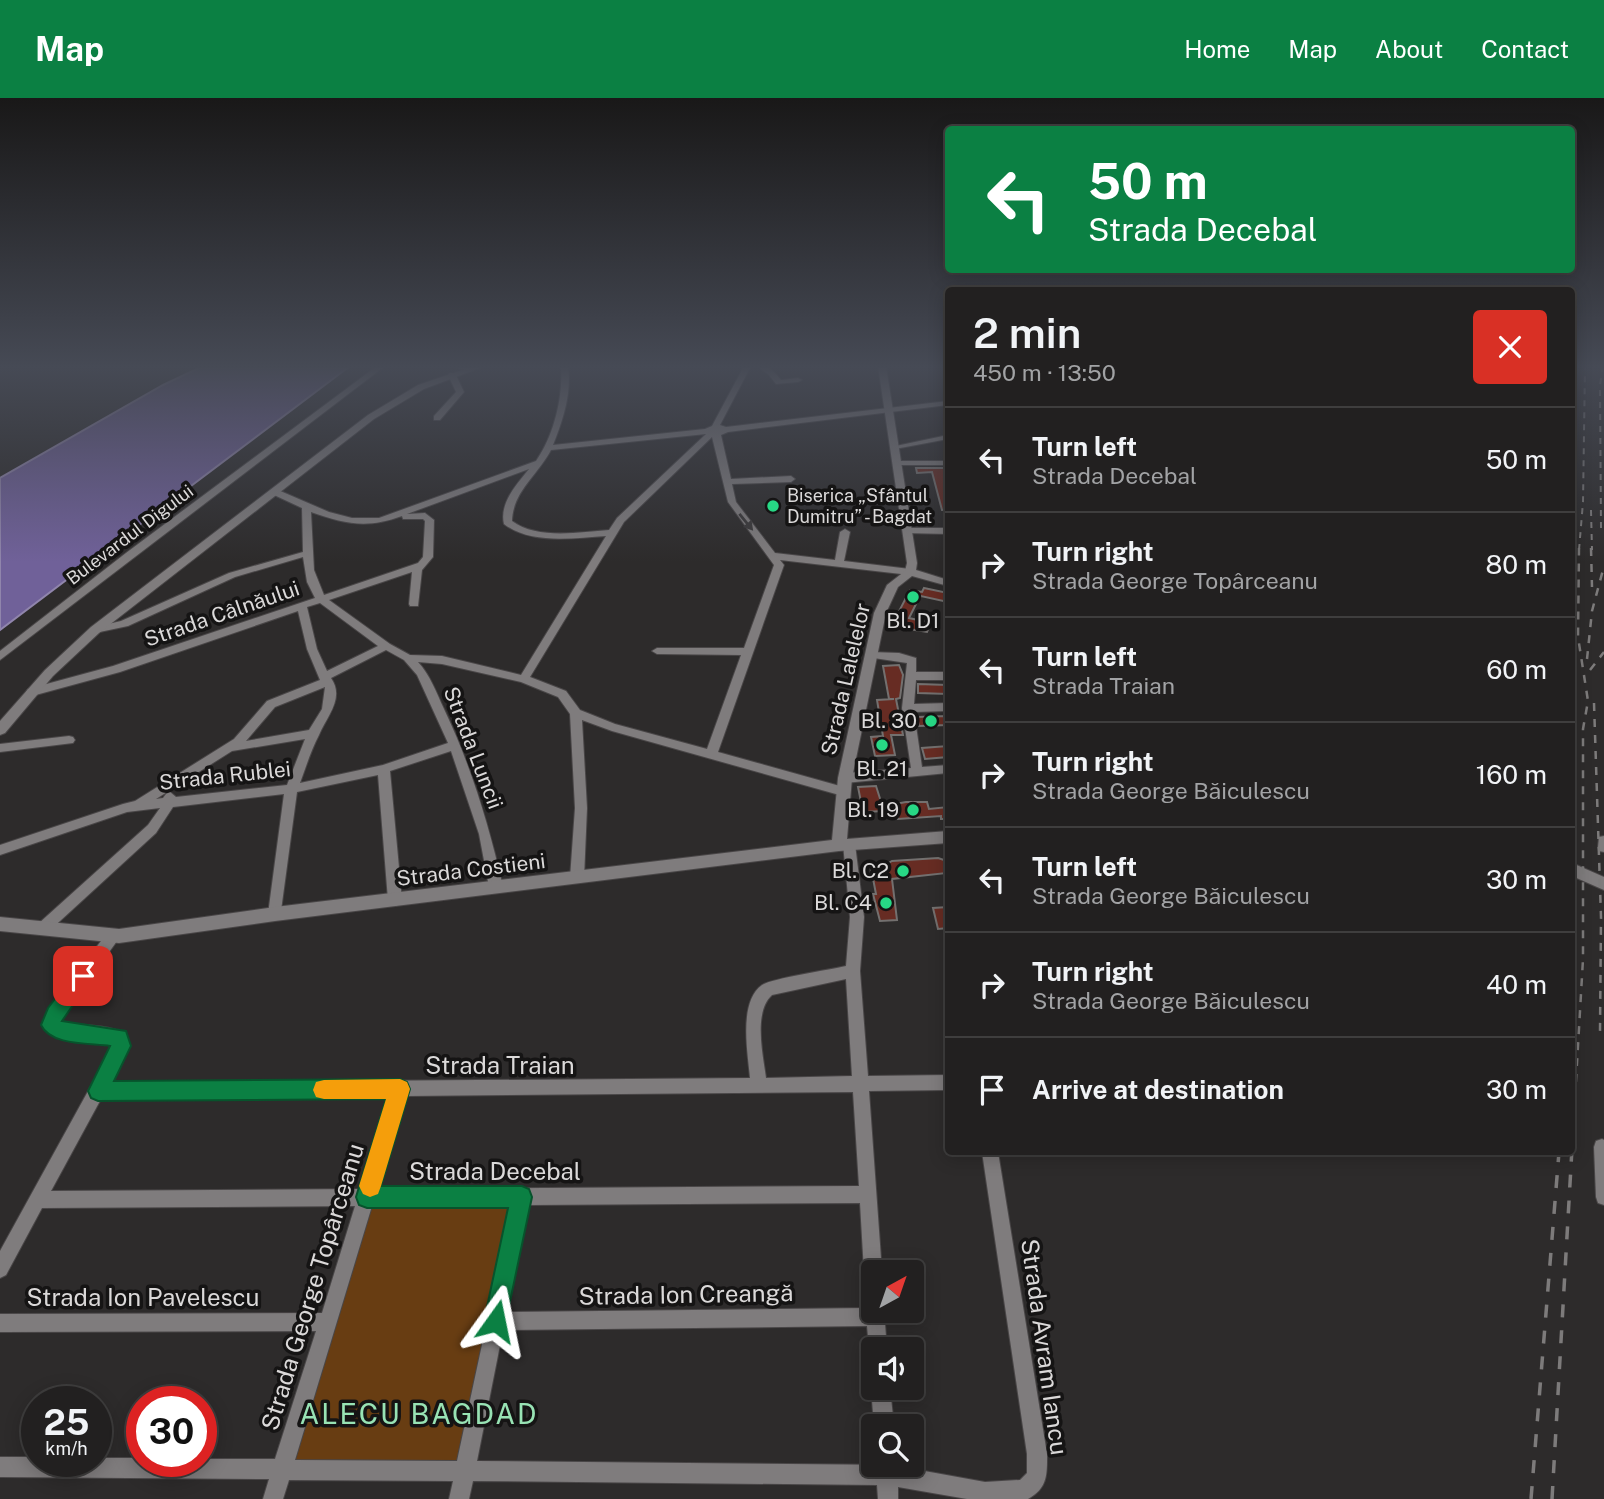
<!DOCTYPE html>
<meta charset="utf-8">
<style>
body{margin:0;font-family:"Public Sans",sans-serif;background:#2a2829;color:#f1f3f6;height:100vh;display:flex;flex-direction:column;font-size:26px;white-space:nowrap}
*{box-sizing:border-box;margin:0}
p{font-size:23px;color:#a2a3a5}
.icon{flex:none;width:38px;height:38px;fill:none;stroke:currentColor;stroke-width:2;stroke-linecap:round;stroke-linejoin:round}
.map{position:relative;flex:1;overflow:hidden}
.drawer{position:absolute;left:945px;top:189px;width:630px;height:868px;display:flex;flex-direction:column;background:#222020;border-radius:7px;box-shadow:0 4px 18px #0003,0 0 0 2px #3f3e3e}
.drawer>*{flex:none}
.top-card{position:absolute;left:945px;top:28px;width:630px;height:147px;border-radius:7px;box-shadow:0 4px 18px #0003,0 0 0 2px #3f3e3e;background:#0b8043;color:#fff;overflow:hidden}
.needle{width:46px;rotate:40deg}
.tools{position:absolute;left:861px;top:1162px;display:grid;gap:14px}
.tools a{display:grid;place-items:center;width:63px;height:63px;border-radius:7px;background:#222020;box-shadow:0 4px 18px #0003,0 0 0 2px #3f3e3e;font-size:35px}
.speed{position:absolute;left:21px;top:1288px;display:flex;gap:14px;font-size:35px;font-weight:700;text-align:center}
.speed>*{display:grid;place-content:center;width:91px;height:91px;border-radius:50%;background:#222020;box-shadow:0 4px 18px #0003,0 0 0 2px #3f3e3e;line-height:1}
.speed small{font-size:18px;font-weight:400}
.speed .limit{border:10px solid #d22;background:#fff;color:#111}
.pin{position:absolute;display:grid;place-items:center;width:60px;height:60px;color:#fff;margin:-30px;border-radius:14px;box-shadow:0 4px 10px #0006}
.me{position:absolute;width:77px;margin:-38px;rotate:12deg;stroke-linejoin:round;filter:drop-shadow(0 0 5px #0008)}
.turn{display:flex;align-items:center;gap:24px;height:147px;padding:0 28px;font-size:32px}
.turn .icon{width:91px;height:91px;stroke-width:2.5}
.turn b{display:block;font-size:49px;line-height:60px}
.round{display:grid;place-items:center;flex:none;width:74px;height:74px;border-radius:7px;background:#2a2829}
.summary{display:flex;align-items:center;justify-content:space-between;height:119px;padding:0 28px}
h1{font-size:42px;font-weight:600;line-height:52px}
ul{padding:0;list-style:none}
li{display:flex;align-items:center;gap:21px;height:105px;padding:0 28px;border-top:2px solid #3f3e3e}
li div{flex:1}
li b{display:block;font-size:26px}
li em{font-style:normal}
header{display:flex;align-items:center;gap:42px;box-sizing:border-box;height:98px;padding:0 35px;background:#0b8043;color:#fff}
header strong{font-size:33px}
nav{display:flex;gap:38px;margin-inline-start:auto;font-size:24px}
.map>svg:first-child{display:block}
.green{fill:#683d12}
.water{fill:#706199;stroke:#9085ac;stroke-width:2}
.building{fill:#672c23;stroke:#73706f;stroke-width:2}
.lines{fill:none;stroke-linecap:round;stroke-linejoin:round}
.minor-casing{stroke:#494647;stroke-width:2}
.tertiary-casing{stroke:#494647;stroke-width:2}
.minor{fill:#7f7c7d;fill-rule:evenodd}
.tertiary{fill:#7f7c7d;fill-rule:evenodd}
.rail-far2{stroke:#7d7b7b;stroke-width:2;stroke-dasharray:6 6;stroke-linecap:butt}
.rail-far1{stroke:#7d7b7b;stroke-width:2.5;stroke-dasharray:8 8;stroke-linecap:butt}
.rail{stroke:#7d7b7b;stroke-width:3.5;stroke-dasharray:13 13;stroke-linecap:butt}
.oneway{fill:#3a3839}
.route{fill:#0b8043;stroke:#07532c;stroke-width:2}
.slow{fill:#f59e0b}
.poi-dot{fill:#27d885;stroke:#151414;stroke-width:2.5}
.labels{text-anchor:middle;stroke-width:7;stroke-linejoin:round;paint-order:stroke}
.far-poi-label{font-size:18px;fill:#dbd9d9;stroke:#151414;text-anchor:start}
.far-street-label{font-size:18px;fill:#dbd9d9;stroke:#151414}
.street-label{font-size:21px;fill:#dbd9d9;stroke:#151414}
.poi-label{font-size:21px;fill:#dbd9d9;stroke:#151414;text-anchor:end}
.near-street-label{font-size:24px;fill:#dbd9d9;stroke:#151414}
.near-quarter-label{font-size:28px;letter-spacing:2px;fill:#98e3b4;stroke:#151414}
</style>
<header>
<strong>Map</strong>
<nav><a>Home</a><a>Map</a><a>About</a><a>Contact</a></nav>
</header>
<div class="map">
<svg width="1604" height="1401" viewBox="0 0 1604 1401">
<rect width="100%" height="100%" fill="#2d2b2b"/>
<polygon class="green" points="369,1102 518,1102 465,1371 282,1373"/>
<polygon class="water" points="203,268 350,268 0,532 0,380 163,287"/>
<g class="building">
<polygon points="916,370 946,370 948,412 942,412 932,374 917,375"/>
<polygon points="924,490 948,495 948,504 921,498 917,504 909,520 931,525 927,534 909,531 905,528 906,526 894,523 910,492 922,494"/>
<polygon points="899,567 903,577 900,600 896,601 903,637 891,637 895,657 875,658 871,639 883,638 877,602 894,601 889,601 883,568"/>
<polygon points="918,586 948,587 948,596 918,595"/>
<polygon points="948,618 948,627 919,628 917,619"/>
<polygon points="948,648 948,659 925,661 922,650"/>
<polygon points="876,688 884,713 863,714 858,689"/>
<polygon points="906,704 927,704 929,711 948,709 948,721 941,721 941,718 898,721 895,706"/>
<polygon points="938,760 944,762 947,775 892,781 897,822 880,823 873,796 876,796 871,770 887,769 887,766 892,763"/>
<polygon points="948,809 948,830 938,831 933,810"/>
</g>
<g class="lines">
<g class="minor-casing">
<g id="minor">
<polygon points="377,268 385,268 0,562 0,553 126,455"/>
<polygon points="450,268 462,268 472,271 468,273"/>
<path d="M 561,268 L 568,268 C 572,295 563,322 553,347 L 705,331 L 712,328 L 744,268 L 751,268 L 720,327 L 726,329 L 948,303 L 948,307 L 728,334 L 721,337 L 731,381 L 791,378 L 795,381 L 791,384 L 732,386 L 736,404 L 775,455 L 835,462 L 840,434 L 845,431 L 850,434 L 844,463 L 910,471 L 915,474 L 910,477 L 780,462 L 784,467 L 718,654 L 847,690 L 849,693 L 847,696 L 843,698 L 612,633 L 582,622 L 587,710 L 584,780 L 582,784 L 577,785 L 572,784 L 570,780 L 575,710 L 570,616 L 558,599 L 521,584 L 442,566 L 418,564 C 430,577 436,594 444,611 C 471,668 489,727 503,789 L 501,793 L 496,795 L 491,793 L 489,789 L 479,736 L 451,653 L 390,673 L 402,802 L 400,806 L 395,808 L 390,806 L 388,802 L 378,677 L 297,694 L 280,820 L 275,822 L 270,820 L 268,816 L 284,696 L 173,709 L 156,735 L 48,834 L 43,836 L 38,834 L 36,830 L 38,826 L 148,727 L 160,710 L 127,714 L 0,757 L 0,747 L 123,706 L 135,703 L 234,641 L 267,603 L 320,582 L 307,551 L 298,513 L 120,574 L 32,598 L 26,594 L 28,591 L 113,568 L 315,500 L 307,484 L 303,459 L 235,479 L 128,528 L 95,535 L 90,532 L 91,530 L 121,523 L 229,475 L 303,454 L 302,410 L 272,396 L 272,392 L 278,392 L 329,414 L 352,420 L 379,420 L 536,363 C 554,337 563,300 561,268 ZM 706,336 L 617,420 L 609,432 C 580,434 537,442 512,423 C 513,393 538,377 551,352 ZM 712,339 L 728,404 L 774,467 L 744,550 L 657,550 L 652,553 L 657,556 L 741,557 L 707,651 L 615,626 L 580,612 L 566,593 L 530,579 L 624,424 ZM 529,371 C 517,386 499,405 504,426 C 531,447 574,440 606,438 L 521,577 L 442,558 L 410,557 L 390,546 L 329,502 L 412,474 L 409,506 L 410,508 L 418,508 L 422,472 L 433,459 L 434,422 L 425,415 L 407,416 ZM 311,414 C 345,426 367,431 402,418 L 403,421 L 423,421 L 425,423 L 423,459 L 418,465 L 324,497 L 314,472 ZM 320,505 L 378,548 L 327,573 L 317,551 L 307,509 ZM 386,552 L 404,562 L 417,577 L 448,645 L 383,667 L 300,685 C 306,669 311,652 319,637 C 327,618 345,600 331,580 ZM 325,589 L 322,611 L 309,632 L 246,643 L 275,609 ZM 305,641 L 287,687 L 176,699 L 170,694 L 166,696 L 163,700 L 156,701 L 232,653 Z"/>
<path d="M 757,268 C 768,267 774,273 781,282 L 798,280 L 802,282 L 798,284 L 776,286 L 769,277 Z"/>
<polygon points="449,275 455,275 464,294 440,322 434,322 434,318 456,294 448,277"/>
<polygon points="948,337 948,341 895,351 891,349"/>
<polygon points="895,363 948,363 948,367 898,367 894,365"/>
<polygon points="909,430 948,430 948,436 906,435 904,433"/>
<polygon points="871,554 899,555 916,560 916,574 948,574 948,582 916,582 914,606 948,605 948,613 914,614 922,669 948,667 948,675 845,685 841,683 839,680 841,677 845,675 911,670 902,610 907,565 867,559 866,557 867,555"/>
<polygon points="69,638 73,639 75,642 73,645 0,654 0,646"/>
<polygon points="1604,738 1604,754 1599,753 1598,749 1599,739"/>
<path d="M 849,741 L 854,742 L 855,746 L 864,819 L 860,873 L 868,978 L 948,977 L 948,992 L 869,993 L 882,1174 L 873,1174 L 873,1183 L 867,1180 L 864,1174 L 860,1105 L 529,1107 L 507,1214 L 867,1210 L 869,1207 L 873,1205 L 873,1213 L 884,1213 L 887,1251 L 873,1251 L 873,1258 L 871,1258 L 869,1251 L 867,1228 L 503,1232 L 477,1363 L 897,1367 L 897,1368 L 985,1384 L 1020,1382 L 1027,1375 L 1027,1356 L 982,1054 L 998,1054 L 1047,1356 C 1047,1376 1048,1390 1028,1401 L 967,1401 L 898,1389 L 898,1401 L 878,1401 L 877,1387 L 473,1383 L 469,1401 L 449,1401 L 453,1383 L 289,1382 L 283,1401 L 263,1401 L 269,1381 L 0,1379 L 0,1359 L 37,1359 L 37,1363 L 96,1363 L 96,1360 L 142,1360 L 142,1363 L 201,1363 L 201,1361 L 275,1361 L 316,1233 L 0,1234 L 0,1216 L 322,1215 L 355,1108 L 42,1110 L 6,1177 L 0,1180 L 0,1153 L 114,946 C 96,939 54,948 44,927 L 49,912 L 107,835 L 112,833 L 117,835 L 119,839 L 117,843 L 59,924 C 76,929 132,923 129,948 L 109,985 L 750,980 C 748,956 738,904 762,887 C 773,880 829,872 846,868 L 850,819 L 843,746 L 844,742 ZM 846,881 L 852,978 L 766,980 C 763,957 753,914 772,897 ZM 853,994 L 859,1088 L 377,1091 L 406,998 ZM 390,998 L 361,1091 L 51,1093 L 101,1001 ZM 512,1107 L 457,1363 L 295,1362 L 372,1108 Z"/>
<polygon points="1602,1041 1604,1042 1604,1107 1598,1105 1596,1099 1594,1049 1596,1043"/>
<polygon points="873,1286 873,1290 890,1290 894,1328 874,1328 871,1290"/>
</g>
</g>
<g class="tertiary-casing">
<g id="tertiary">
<polygon points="474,268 485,268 424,291 374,321 99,535 53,578 5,635 0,637 0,623 45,572 91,529 368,317 418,287"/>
<polygon points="878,268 886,268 917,465 916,472 948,482 948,488 912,478 898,489 886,515 852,680 847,741 948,733 948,745 839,753 275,823 119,845 0,833 0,819 119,831 275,809 832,742 838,680 874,515 887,487 905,473 907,465"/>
<polygon points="1572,765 1604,779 1604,792 1572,778"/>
</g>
</g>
<use href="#minor" class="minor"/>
<use href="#tertiary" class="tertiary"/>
<g class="rail-far2">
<polyline points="1572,354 1574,268"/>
<polyline points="1591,412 1592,452"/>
<polyline points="1601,430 1600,287 1603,268"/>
<polyline points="1579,452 1583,404 1585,268"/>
</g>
<g class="rail-far1">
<polyline points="1591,450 1592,489"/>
<polyline points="1587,561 1592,513 1604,468"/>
<polyline points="1590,572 1604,554"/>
<polyline points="1594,605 1601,819 1600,934"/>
<polyline points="1572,664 1572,702"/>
<polyline points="1575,1000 1583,861 1583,631 1588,603 1578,539 1579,450"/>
</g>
<g class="rail">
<polyline points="1531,1401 1559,1054"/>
<polyline points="1552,1401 1575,998"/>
</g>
</g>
<defs><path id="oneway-solid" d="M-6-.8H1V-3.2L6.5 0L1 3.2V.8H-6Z" transform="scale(1.75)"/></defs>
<use class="oneway" href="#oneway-solid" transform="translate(746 424) rotate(51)"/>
<linearGradient id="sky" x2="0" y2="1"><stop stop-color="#191818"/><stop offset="0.58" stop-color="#464a55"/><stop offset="1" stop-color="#464a55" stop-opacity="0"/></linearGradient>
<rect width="1604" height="464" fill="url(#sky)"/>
<path class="route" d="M 83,869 L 90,872 L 93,878 L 62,923 L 126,933 L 131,948 L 114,983 L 400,981 L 407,984 L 410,991 L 381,1088 L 522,1088 L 529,1091 L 532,1099 L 504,1232 L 496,1235 L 487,1232 L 484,1223 L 508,1110 L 367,1110 L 359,1107 L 356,1099 L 386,1001 L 98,1003 L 91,1000 L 88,993 L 110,948 C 90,945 51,948 41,927 L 48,910 L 77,872 Z"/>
<polygon class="slow" points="400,981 407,984 410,991 381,1088 378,1096 370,1099 363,1096 359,1088 386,1001 324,1001 316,999 313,992 316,984 324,982"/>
<g class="poi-dot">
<circle cx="773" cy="408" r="7"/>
<circle cx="913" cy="499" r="7"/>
<circle cx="931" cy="623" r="7"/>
<circle cx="882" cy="647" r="7"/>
<circle cx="913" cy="712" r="7"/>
<circle cx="903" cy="773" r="7"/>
<circle cx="886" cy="805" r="7"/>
</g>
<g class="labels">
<g class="far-poi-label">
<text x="787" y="404">Biserica „Sfântul<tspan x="787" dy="21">Dumitru” - Bagdat</tspan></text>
</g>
<g class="far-street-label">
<text transform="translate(130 437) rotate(-37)" y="6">Bulevardul Digului</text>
</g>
<g class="street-label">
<text transform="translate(222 516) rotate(-19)" y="7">Strada Câlnăului</text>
<text transform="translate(846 581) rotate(-77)" y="7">Strada Lalelelor</text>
<text transform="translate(473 650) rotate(69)" y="7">Strada Luncii</text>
<text transform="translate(225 678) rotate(-6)" y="7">Strada Rublei</text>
<text transform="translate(471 772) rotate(-7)" y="7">Strada Costieni</text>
</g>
<g class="poi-label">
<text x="913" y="530" text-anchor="middle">Bl. D1</text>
<text x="917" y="630">Bl. 30</text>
<text x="882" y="678" text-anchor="middle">Bl. 21</text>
<text x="899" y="719">Bl. 19</text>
<text x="889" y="780">Bl. C2</text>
<text x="872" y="812">Bl. C4</text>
</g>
<g class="near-street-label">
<text x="500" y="976">Strada Traian</text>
<text x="495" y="1082">Strada Decebal</text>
<text transform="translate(313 1189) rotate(-73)" y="8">Strada George Topârceanu</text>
<text transform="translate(686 1197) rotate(-1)" y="8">Strada Ion Creangă</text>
<text x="143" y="1208">Strada Ion Pavelescu</text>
<text transform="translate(1044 1249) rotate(82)" y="8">Strada Avram Iancu</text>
</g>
<g class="near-quarter-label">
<text x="419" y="1326">ALECU BAGDAD</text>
</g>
</g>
</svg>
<div class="tools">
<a><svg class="needle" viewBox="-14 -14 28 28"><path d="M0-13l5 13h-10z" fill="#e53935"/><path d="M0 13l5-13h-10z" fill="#a2a3a5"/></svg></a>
<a><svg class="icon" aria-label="sound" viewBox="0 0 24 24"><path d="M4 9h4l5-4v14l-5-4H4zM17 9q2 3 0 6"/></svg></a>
<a><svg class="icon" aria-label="search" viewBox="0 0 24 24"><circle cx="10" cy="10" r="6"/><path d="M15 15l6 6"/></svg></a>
</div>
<div class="speed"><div>25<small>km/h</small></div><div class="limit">30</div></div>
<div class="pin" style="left:83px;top:878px;background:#d93025"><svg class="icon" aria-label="arrive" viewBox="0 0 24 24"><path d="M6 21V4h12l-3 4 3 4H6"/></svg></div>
<svg class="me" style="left:496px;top:1223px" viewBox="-20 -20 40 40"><path d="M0-17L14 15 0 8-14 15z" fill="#0b8043" stroke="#fff" stroke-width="4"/></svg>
<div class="top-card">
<div class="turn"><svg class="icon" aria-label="left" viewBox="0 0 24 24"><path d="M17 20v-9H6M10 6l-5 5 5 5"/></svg><div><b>50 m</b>Strada Decebal</div></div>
</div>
<section class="drawer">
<div class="summary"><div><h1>2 min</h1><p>450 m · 13:50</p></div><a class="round" style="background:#d93025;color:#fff"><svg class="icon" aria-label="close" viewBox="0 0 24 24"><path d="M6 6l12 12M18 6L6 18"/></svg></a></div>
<ul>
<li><svg class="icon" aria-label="left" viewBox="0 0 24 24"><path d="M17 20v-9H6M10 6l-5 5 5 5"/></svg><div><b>Turn left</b><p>Strada Decebal</p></div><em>50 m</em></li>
<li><svg class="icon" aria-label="right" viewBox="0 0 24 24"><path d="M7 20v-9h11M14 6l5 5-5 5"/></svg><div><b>Turn right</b><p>Strada George Topârceanu</p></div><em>80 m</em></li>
<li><svg class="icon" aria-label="left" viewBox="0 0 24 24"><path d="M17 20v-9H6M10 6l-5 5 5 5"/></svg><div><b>Turn left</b><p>Strada Traian</p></div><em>60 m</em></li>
<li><svg class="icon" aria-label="right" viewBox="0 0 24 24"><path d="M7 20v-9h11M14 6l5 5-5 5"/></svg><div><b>Turn right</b><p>Strada George Băiculescu</p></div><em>160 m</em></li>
<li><svg class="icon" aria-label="left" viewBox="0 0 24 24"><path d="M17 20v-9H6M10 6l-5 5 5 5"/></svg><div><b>Turn left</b><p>Strada George Băiculescu</p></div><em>30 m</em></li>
<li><svg class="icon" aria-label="right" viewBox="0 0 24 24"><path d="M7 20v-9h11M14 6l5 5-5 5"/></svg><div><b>Turn right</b><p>Strada George Băiculescu</p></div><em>40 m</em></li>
<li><svg class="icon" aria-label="arrive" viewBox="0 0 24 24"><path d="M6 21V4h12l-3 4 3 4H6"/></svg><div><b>Arrive at destination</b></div><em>30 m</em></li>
</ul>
</section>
</div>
